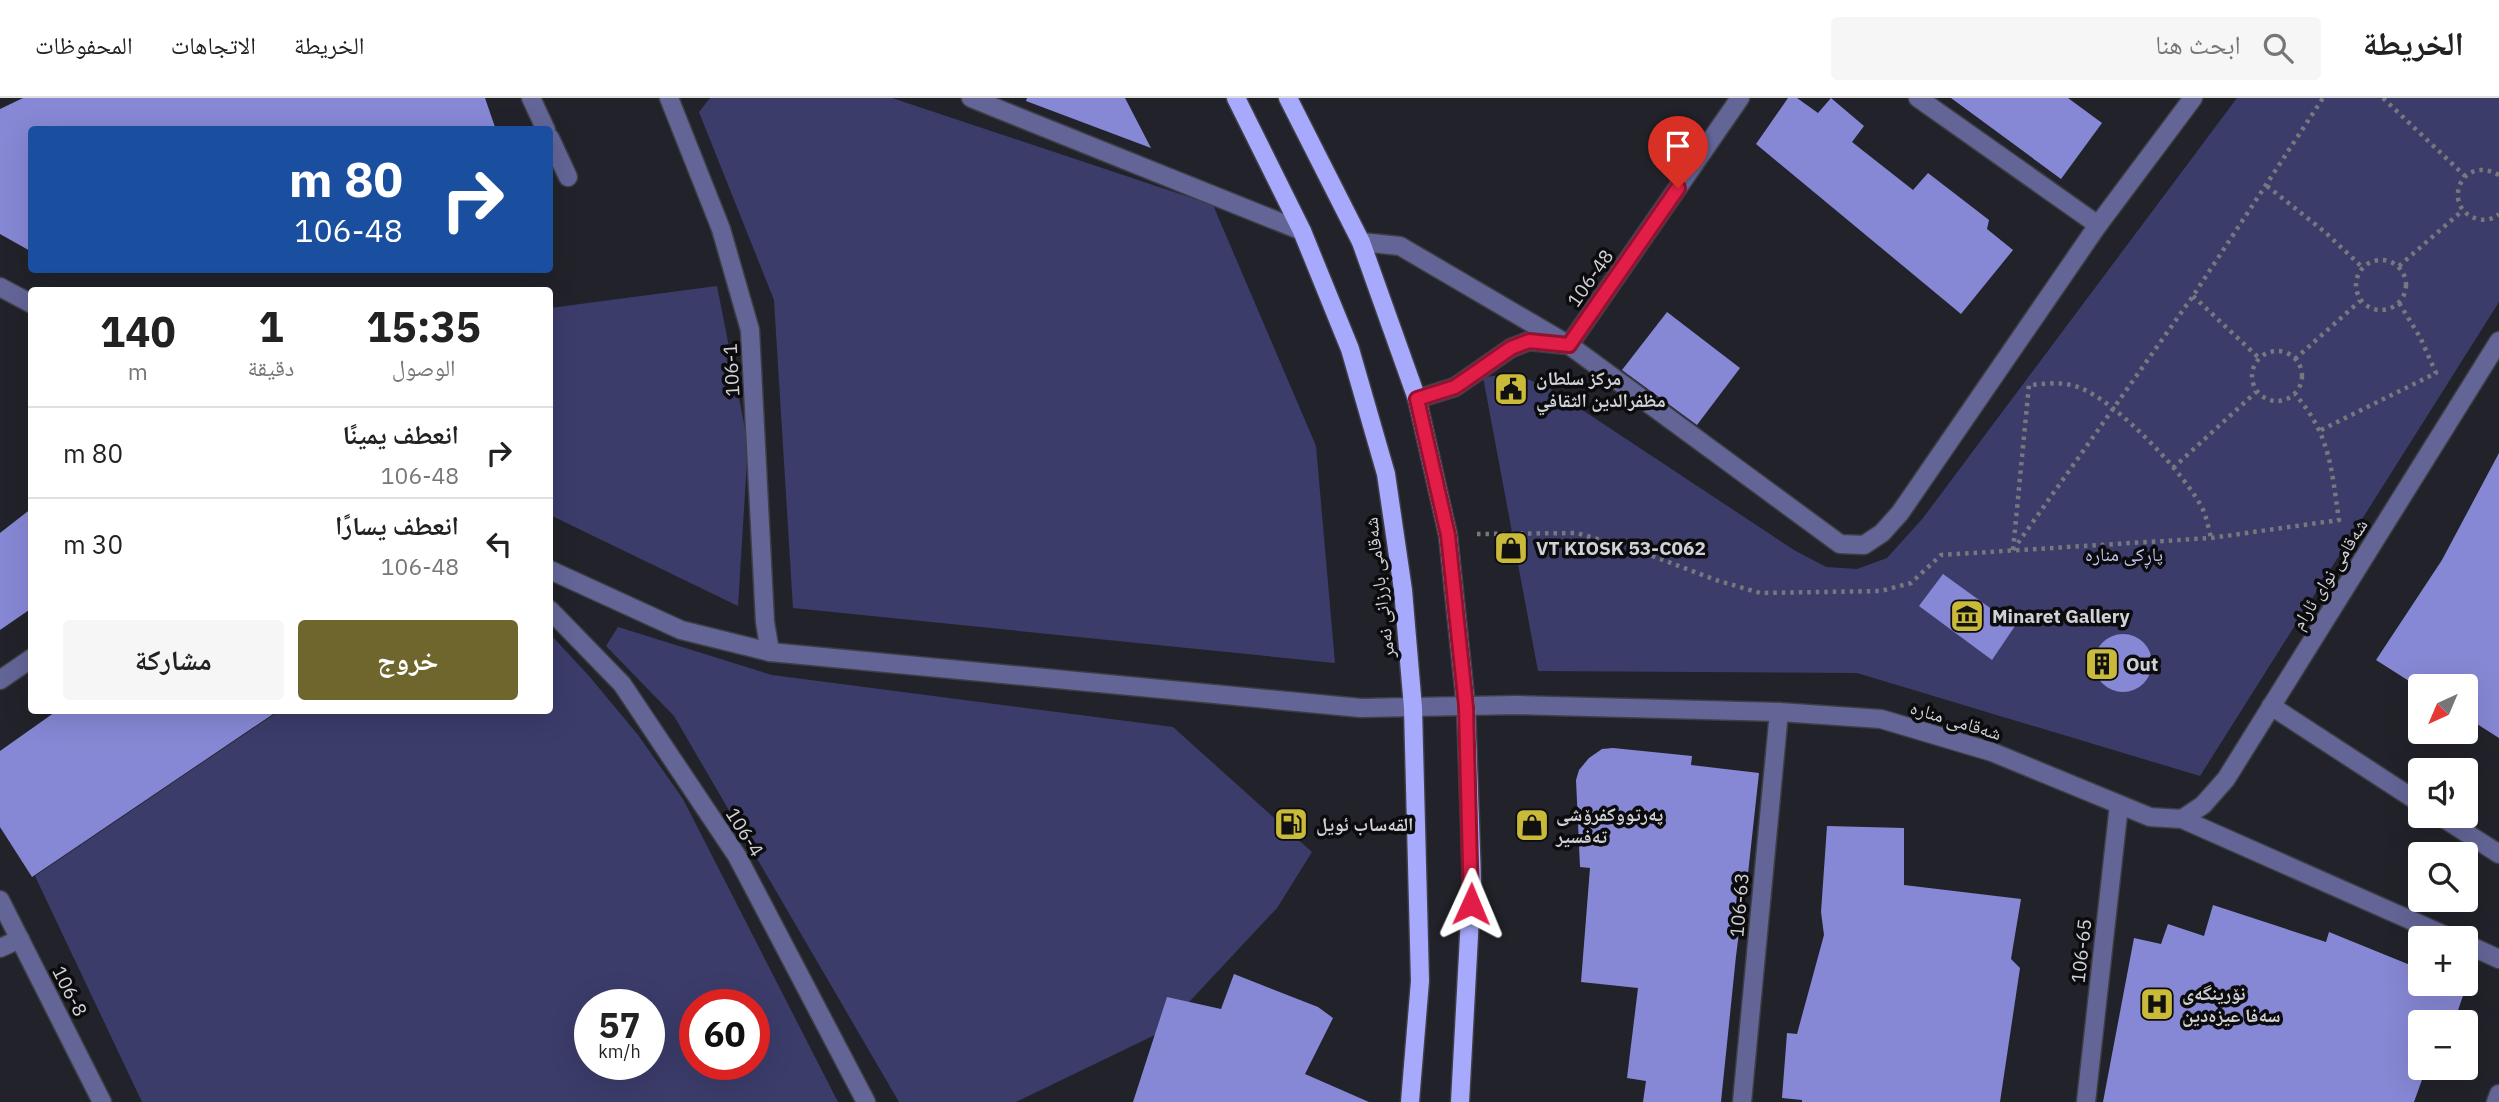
<!DOCTYPE html>
<html lang="ar">
<meta charset="utf-8">
<style>
body{margin:0;font-family:"IBM Plex Sans","Noto Naskh Arabic",sans-serif;background:#f6f6f6;color:#222;direction:rtl;height:100vh;display:flex;flex-direction:column;font-size:26px;white-space:nowrap}
*{box-sizing:border-box;margin:0}
p{font-size:23px;color:#767676}
.icon{flex:none;width:38px;height:38px;fill:none;stroke:currentColor;stroke-width:2;stroke-linecap:round;stroke-linejoin:round}
.map{position:relative;flex:1;overflow:hidden;direction:ltr}
.drawer{position:absolute;left:28px;top:189px;width:525px;height:427px;display:flex;flex-direction:column;background:#fff;border-radius:7px;box-shadow:0 7px 28px #0002;direction:rtl}
.drawer>*{flex:none}
.guide{position:absolute;left:28px;top:28px;width:525px;height:147px;border-radius:7px;box-shadow:0 7px 28px #0002;direction:rtl;background:#1a4fa0;color:#fff;overflow:hidden}
.needle{width:46px;rotate:224deg}
.fabs{position:absolute;left:2408px;top:576px;display:grid;gap:14px}
.fabs a{display:grid;place-items:center;width:70px;height:70px;border-radius:7px;background:#fff;box-shadow:0 7px 28px #0002;font-size:35px}
.speed{position:absolute;left:574px;top:891px;display:flex;gap:14px;font-size:35px;font-weight:700;text-align:center}
.speed>*{display:grid;place-content:center;width:91px;height:91px;border-radius:50%;background:#fff;box-shadow:0 7px 28px #0002;line-height:1}
.speed small{font-size:18px;font-weight:400}
.speed .limit{border:10px solid #d22;background:#fff;color:#111}
.pin{position:absolute;display:grid;place-items:center;width:60px;height:60px;color:#fff;margin:-72px -30px;border-radius:50% 50% 50% 0;rotate:-45deg;box-shadow:0 0 7px #0007}
.pin .icon{rotate:45deg}
.me{position:absolute;width:77px;margin:-38px;rotate:1deg;stroke-linejoin:round;filter:drop-shadow(0 0 5px #0008)}
.turn{display:flex;align-items:center;gap:24px;height:147px;padding:0 35px;font-size:32px}
.turn .icon{width:91px;height:91px;stroke-width:2.5}
.turn b{display:block;font-size:49px;line-height:60px}
.eta{display:flex;justify-content:space-evenly;align-items:center;height:119px;text-align:center}
.eta b{font-size:42px;font-weight:700;line-height:49px}
.action{display:flex;gap:14px;margin-top:auto;padding:14px 35px}
.action a{flex:1;height:80px;border-radius:7px;background:#6e662d;color:#fff;font-size:28px;font-weight:700;line-height:80px;text-align:center}
.action a+a{background:#f6f6f6;color:#222}
ul{padding:0;list-style:none}
li{display:flex;align-items:center;gap:21px;height:91px;padding:0 35px;border-top:2px solid #e0e0e0}
li div{flex:1}
li b{display:block;font-size:26px}
li em{font-style:normal}
header{display:flex;align-items:center;gap:42px;box-sizing:border-box;height:98px;padding:0 35px;background:#fff;border-bottom:2px solid #e0e0e0}
header strong{font-size:33px}
nav{display:flex;gap:38px;margin-inline-start:auto;font-size:24px}
.search{width:490px;height:63px;background:#f6f6f6;display:flex;align-items:center;gap:18px;box-sizing:border-box;padding:0 24px;border-radius:7px;color:#767676;font-size:26px}
.map>svg:first-child{display:block}
.green{fill:#3c3c6b;fill-rule:evenodd}
.building{fill:#8788d5}
.lines{fill:none;stroke-linecap:round;stroke-linejoin:round}
.minor-casing{stroke:#3e3f46;stroke-width:21}
.major-casing{stroke:#3e3f46;stroke-width:21}
.path{stroke:#77787e;stroke-width:4.5;stroke-dasharray:3.5 5;stroke-linecap:butt}
.minor{stroke:#636597;stroke-width:18}
.major{stroke:#a7a9fc;stroke-width:18}
.route-casing{stroke:#92132f;stroke-width:18}
.route{stroke:#e11d48;stroke-width:12}
.labels{text-anchor:middle;stroke-width:7;stroke-linejoin:round;paint-order:stroke}
.street-label{font-size:19px;fill:#d1d2d7;stroke:#0c0c0f}
.poi-label{font-size:19px;font-weight:bold;fill:#d1d2d7;stroke:#0c0c0f;text-anchor:start}
.park-label{font-size:19px;fill:#c3c5ef;stroke:#0c0c0f}
</style>
<header>
<strong>الخريطة</strong>
<div class="search"><svg class="icon" aria-label="search" viewBox="0 0 24 24"><circle cx="10" cy="10" r="6"/><path d="M15 15l6 6"/></svg>ابحث هنا</div>
<nav><a>الخريطة</a><a>الاتجاهات</a><a>المحفوظات</a></nav>
</header>
<div class="map">
<svg width="2499" height="1004" viewBox="0 0 2499 1004">
<rect width="100%" height="100%" fill="#22232a"/>
<g class="green">
<polygon points="710,0 892,0 1213,107 1316,348 1335,565 793,510 774,202 699,14"/>
<polygon points="2237,0 2499,0 2499,204 2200,678 1857,575 1538,573 1483,279 1516,276 1549,290 1794,452 1826,469 1857,471 1887,460 1923,420"/>
<polygon points="717,188 748,346 738,508 550,417 550,210"/>
<polygon points="618,529 772,577 1173,629 1312,754 1277,810 1161,934 1016,1004 899,1004 674,618 606,548"/>
<path d="M 550,536 L 589,578 L 638,637 L 683,701 L 838,1004 L 142,1004 L 35,778 L 279,613 L 550,612 ZM 649,906 L 649,966 L 590,966 L 590,906 ZM 695,906 L 754,906 L 754,966 L 695,966 Z"/>
</g>
<g class="building">
<polygon points="23,0 485,0 496,32 32,32 32,154 0,136 0,11"/>
<polygon points="1027,0 1125,0 1151,50 1026,3"/>
<polygon points="1788,0 1797,0 1818,15 1831,0 1864,28 1852,44 1913,92 1928,75 1989,122 1987,131 2013,152 1961,216 1756,46"/>
<polygon points="1951,0 2068,0 2102,25 2061,81"/>
<polygon points="1667,214 1740,270 1697,327 1622,272"/>
<polygon points="2499,355 2499,640 2466,619 2466,588 2420,590 2376,562 2442,462"/>
<polygon points="32,410 32,510 0,532 0,435"/>
<polygon points="1943,476 2015,528 1992,562 1919,508"/>
<circle cx="2123" cy="565" r="29"/>
<polygon points="58,612 279,612 32,779 0,729 0,653"/>
<polygon points="1613,650 1692,658 1691,667 1759,675 1746,794 1744,794 1736,858 1721,1004 1643,1004 1646,983 1627,980 1638,890 1581,884 1590,770 1580,769 1576,682 1579,672 1589,660 1602,651"/>
<polygon points="1827,728 1904,730 1904,787 2021,801 2011,861 2020,870 2000,1004 1802,1004 1802,1002 1782,1000 1787,935 1797,936 1824,837 1821,814"/>
<polygon points="2213,807 2326,844 2329,834 2420,871 2420,886 2467,886 2454,924 2420,924 2420,970 2439,970 2435,982 2423,979 2414,1004 2103,1004 2134,840 2161,846 2168,826 2204,838"/>
<polygon points="1234,876 1318,909 1333,920 1305,976 1369,1004 1133,1004 1167,899 1221,911"/>
</g>
<g class="lines">
<g class="minor-casing">
<g id="minor">
<polyline points="531,0 546,32"/>
<polyline points="669,0 721,131 750,232 765,524 770,554"/>
<polyline points="971,0 1302,133"/>
<polyline points="1918,0 2098,127"/>
<polyline points="550,40 568,79"/>
<polyline points="1361,144 1400,148 1569,247 1840,446 1864,447 1882,435 1900,415 2098,127 2193,0"/>
<polyline points="0,189 32,206"/>
<polyline points="1417,301 1455,289 1511,250 1529,243 1569,247 1740,0"/>
<polyline points="550,472 681,532 770,554 1361,610 1517,607 1779,614 1881,621 1992,654 2150,719 2182,721 2451,840"/>
<polyline points="550,512 622,586 737,758 866,1004"/>
<polyline points="0,582 32,560"/>
<polyline points="2271,608 2420,705"/>
<polyline points="2440,718 2499,756"/>
<polyline points="2182,721 2203,707 2226,681 2499,243"/>
<polyline points="0,802 102,1004"/>
<polyline points="2466,846 2499,861"/>
<polyline points="0,850 20,841"/>
<polyline points="1742,1004 1779,614"/>
<polyline points="2086,1004 2119,707"/>
<polyline points="2496,1004 2499,996"/>
</g>
</g>
<g class="major-casing">
<g id="major">
<polyline points="1236,0 1302,133 1350,251 1386,376 1403,492 1413,610 1420,883 1410,1004"/>
<polyline points="1288,0 1361,144 1417,301 1448,437 1466,609 1472,782 1460,1004"/>
</g>
</g>
<g class="path">
<polyline points="2383,0 2465,78"/>
<path d="M 2499,77 C 2459,55 2441,112 2478,121 C 2486,123 2493,121 2499,116"/>
<polyline points="2267,88 2325,134 2362,169"/>
<circle cx="2381" cy="187" r="25"/>
<polyline points="2399,168 2462,113"/>
<polyline points="2193,198 2259,260"/>
<circle cx="2277" cy="278" r="25"/>
<polyline points="2295,261 2360,203"/>
<polyline points="2321,332 2436,275 2420,239 2399,205"/>
<polyline points="2173,370 2256,294"/>
<path d="M 1477,436 L 1577,435 L 1642,454 L 1716,482 L 1760,495 L 1881,493 L 1911,485 L 1941,457 L 2211,440 L 2339,422 C 2331,370 2331,338 2295,296"/>
<polyline points="2013,452 2193,198 2323,0"/>
<path d="M 2013,452 L 2029,287 C 2045,286 2062,283 2078,289 C 2114,301 2189,379 2204,414 C 2207,422 2209,432 2211,440"/>
</g>
<use href="#minor" class="minor"/>
<use href="#major" class="major"/>
</g>
<g class="lines">
<g class="route-casing">
<polyline id="route" points="1471,806 1466,609 1448,437 1417,301 1455,289 1511,250 1529,243 1569,247 1678,90"/>
</g>
<use href="#route" class="route"/>
</g>
<defs>
<g id="civic-square" transform="scale(1.75)"><rect x="-9" y="-9" width="18" height="18" rx="4" fill="#caba3a" stroke="#0c0c0f"/><path d="M-.6-6.5H3V-4.5H.6V-3L4-1V1h2V6H-6V1h2V-1L-.6-3ZM-1.2 2.5V6h2.4V2.5Z" fill="#111"/></g>
<g id="shop-square" transform="scale(1.75)"><rect x="-9" y="-9" width="18" height="18" rx="4" fill="#caba3a" stroke="#0c0c0f"/><path d="M-5-2.5h2.3a2.7 3.5 0 0 1 5.4 0H5L5.5 6h-11ZM-1.5-2.5h3a1.5 2.3 0 0 0-3 0Z" fill="#111"/></g>
<g id="museum-square" transform="scale(1.75)"><rect x="-9" y="-9" width="18" height="18" rx="4" fill="#caba3a" stroke="#0c0c0f"/><path d="M0-6L6-3V-2H-6V-3ZM-5-1h2V3h-2ZM-1-1h2V3h-2ZM3-1h2V3H3ZM-6 4H6V6H-6Z" fill="#111"/></g>
<g id="building-square" transform="scale(1.75)"><rect x="-9" y="-9" width="18" height="18" rx="4" fill="#caba3a" stroke="#0c0c0f"/><path d="M-4-6H4V6H1V3H-1V6H-4ZM-2.5-4.3h1.7v1.8h-1.7ZM.8-4.3h1.7v1.8H.8ZM-2.5-1h1.7V.8h-1.7ZM.8-1h1.7V.8H.8Z" fill="#111"/></g>
<g id="fuel-square" transform="scale(1.75)"><rect x="-9" y="-9" width="18" height="18" rx="4" fill="#caba3a" stroke="#0c0c0f"/><path d="M-5.5-6h7V0h2V4h1.3V-2.5L3-4.5l.8-.8L6-3V5H2.5V1h-1V6h-7ZM-4.2-4.7v3.2H.2V-4.7Z" fill="#111"/></g>
<g id="hospital-square" transform="scale(1.75)"><rect x="-9" y="-9" width="18" height="18" rx="4" fill="#caba3a" stroke="#0c0c0f"/><path d="M-5-5h3v3.5h4V-5h3V5h-3V1.5h-4V5h-3Z" fill="#111"/></g>
</defs>
<g fill-rule="evenodd">
<use href="#civic-square" x="1511" y="291"/>
<use href="#shop-square" x="1511" y="450"/>
<use href="#museum-square" x="1967" y="518"/>
<use href="#building-square" x="2102" y="566"/>
<use href="#fuel-square" x="1291" y="726"/>
<use href="#shop-square" x="1532" y="727"/>
<use href="#hospital-square" x="2157" y="906"/>
</g>
<g class="labels">
<g class="street-label">
<text transform="translate(1590 180) rotate(-55)" y="7">106-48</text>
<text transform="translate(731 272) rotate(-93)" y="7">106-1</text>
<text transform="translate(2329 476) rotate(-58)" y="7">شەقامی نوای ئارام</text>
<text transform="translate(1379 490) rotate(-97)" y="7">شەقامی بارزانی نەمر</text>
<text transform="translate(1956 622) rotate(17)" y="7">شەقامی منارە</text>
<text transform="translate(745 734) rotate(58)" y="7">106-4</text>
<text transform="translate(1739 807) rotate(-85)" y="7">106-63</text>
<text transform="translate(2081 853) rotate(-84)" y="7">106-65</text>
<text transform="translate(70 893) rotate(63)" y="7">106-8</text>
</g>
<g class="poi-label">
<text x="1536" y="287">مركز سلطان<tspan x="1536" dy="22">مظفرالدين الثقافي</tspan></text>
<text x="1536" y="457">VT KIOSK 53-C062</text>
<text x="1992" y="525">Minaret Gallery</text>
<text x="2126" y="573">Out</text>
<text x="1556" y="723">پەرتووکفرۆشی<tspan x="1556" dy="22">تەفسیر</tspan></text>
<text x="1316" y="733">القەساب ئویل</text>
<text x="2182" y="902">نۆرینگەی<tspan x="2182" dy="22">سەفا عیزەدین</tspan></text>
</g>
<g class="park-label">
<text x="2124" y="463">پاڕکی منارە</text>
</g>
</g>
</svg>
<div class="fabs">
<a><svg class="needle" viewBox="-14 -14 28 28"><path d="M0-13l5 13h-10z" fill="#e53935"/><path d="M0 13l5-13h-10z" fill="#767676"/></svg></a>
<a><svg class="icon" aria-label="sound" viewBox="0 0 24 24"><path d="M4 9h4l5-4v14l-5-4H4zM17 9q2 3 0 6"/></svg></a>
<a><svg class="icon" aria-label="search" viewBox="0 0 24 24"><circle cx="10" cy="10" r="6"/><path d="M15 15l6 6"/></svg></a>
<a>+</a>
<a>−</a>
</div>
<div class="speed"><div>57<small>km/h</small></div><div class="limit">60</div></div>
<div class="pin" style="left:1678px;top:90px;background:#d93025"><svg class="icon" aria-label="arrive" viewBox="0 0 24 24"><path d="M6 21V4h12l-3 4 3 4H6"/></svg></div>
<svg class="me" style="left:1471px;top:806px" viewBox="-20 -20 40 40"><path d="M0-17L14 15 0 8-14 15z" fill="#e11d48" stroke="#fff" stroke-width="4"/></svg>
<div class="guide">
<div class="turn"><svg class="icon" aria-label="right" viewBox="0 0 24 24"><path d="M7 20v-9h11M14 6l5 5-5 5"/></svg><div><b>80 m</b>106-48</div></div>
</div>
<section class="drawer">
<div class="eta">
<div><b>15:35</b><p>الوصول</p></div>
<div><b>1</b><p>دقيقة</p></div>
<div><b>140</b><p>m</p></div>
</div>
<ul>
<li><svg class="icon" aria-label="right" viewBox="0 0 24 24"><path d="M7 20v-9h11M14 6l5 5-5 5"/></svg><div><b>انعطف يمينًا</b><p>106-48</p></div><em>80 m</em></li>
<li><svg class="icon" aria-label="left" viewBox="0 0 24 24"><path d="M17 20v-9H6M10 6l-5 5 5 5"/></svg><div><b>انعطف يسارًا</b><p>106-48</p></div><em>30 m</em></li>
</ul>
<div class="action"><a>خروج</a><a>مشاركة</a></div>
</section>
</div>
